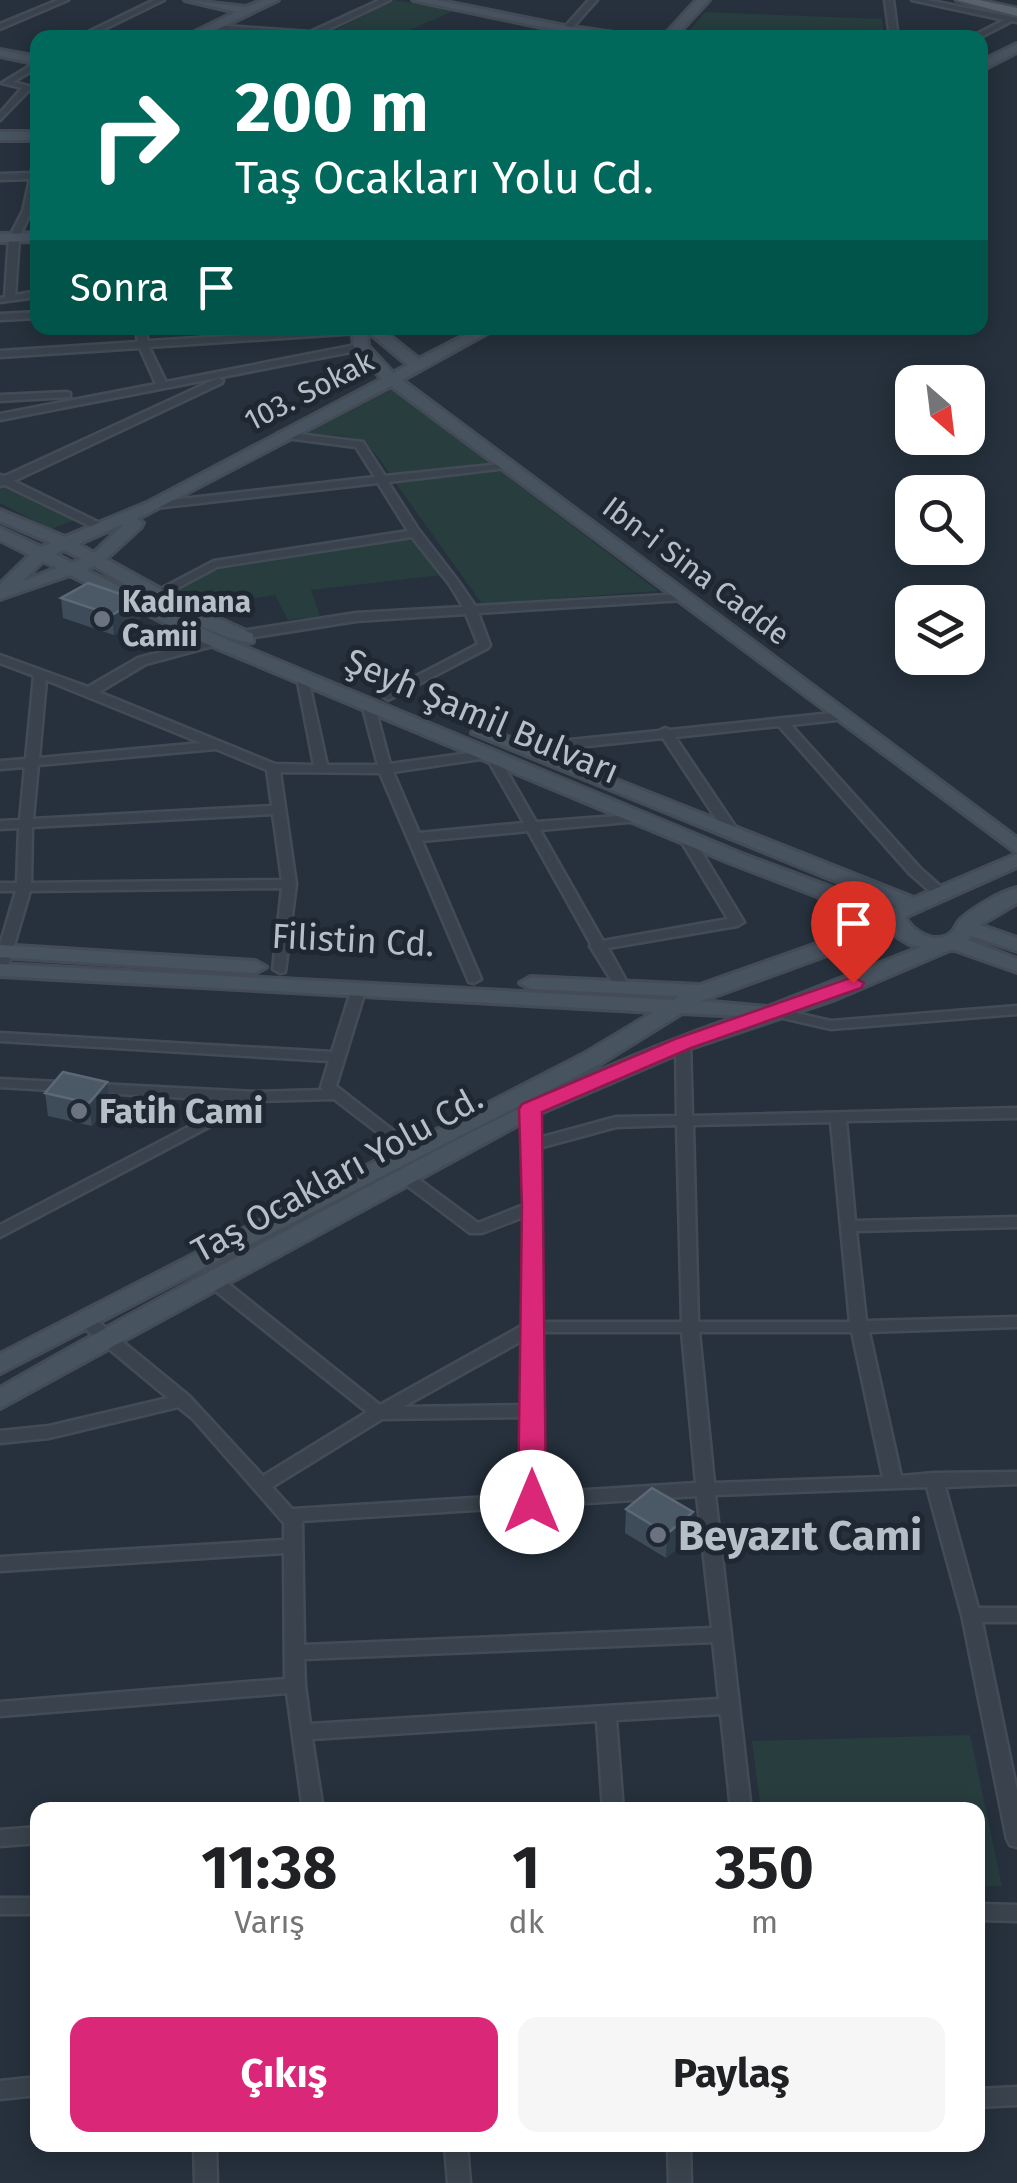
<!DOCTYPE html>
<html lang="tr">
<meta charset="utf-8">
<style>
body{margin:0;font-family:"Fira Sans",sans-serif;background:#f6f6f6;color:#202124;height:100vh;display:flex;flex-direction:column;font-size:38px;white-space:nowrap}
*{box-sizing:border-box;margin:0}
p{font-size:32px;color:#757577}
.icon{flex:none;width:55px;height:55px;fill:none;stroke:currentColor;stroke-width:2;stroke-linecap:round;stroke-linejoin:round}
.map{position:relative;flex:1;overflow:hidden}
.panel{position:absolute;left:30px;top:1802px;width:955px;height:350px;display:flex;flex-direction:column;background:#fff;border-radius:20px;box-shadow:0 5px 25px #0003}
.panel>*{flex:none}
.hud{position:absolute;left:30px;top:30px;width:958px;height:305px;border-radius:20px;box-shadow:0 5px 25px #0003;background:#00695c;color:#fff;overflow:hidden}
.needle{width:65px;rotate:152deg}
.fabs{position:absolute;left:895px;top:365px;display:grid;gap:20px}
.fabs a{display:grid;place-items:center;width:90px;height:90px;border-radius:20px;background:#fff;box-shadow:0 5px 25px #0003;font-size:50px}
.pin{position:absolute;display:grid;place-items:center;width:85px;height:85px;color:#fff;margin:-102px -42px;border-radius:50% 50% 50% 0;rotate:-45deg;box-shadow:0 0 10px #0007}
.pin .icon{rotate:45deg}
.me{position:absolute;width:110px;margin:-55px;rotate:0deg;stroke-linejoin:round;filter:drop-shadow(0 0 8px #0008)}
.turn{display:flex;align-items:center;gap:35px;height:210px;padding:0 40px;font-size:45px}
.turn .icon{width:130px;height:130px;stroke-width:2.5}
.turn b{display:block;font-size:70px;line-height:85px}
.then{display:flex;align-items:center;height:95px;padding:0 40px;background:#0003;gap:20px;font-size:38px}
.eta{display:flex;justify-content:space-evenly;align-items:center;height:170px;text-align:center}
.eta b{font-size:60px;font-weight:700;line-height:70px}
.cta{display:flex;gap:20px;margin-top:auto;padding:20px 40px}
.cta a{flex:1;height:115px;border-radius:20px;background:#db2777;color:#fff;font-size:40px;font-weight:700;line-height:115px;text-align:center}
.cta a+a{background:#f6f6f6;color:#202124}
.map>svg:first-child{display:block}
.green{fill:#283d3e}
.lines{fill:none;stroke-linecap:round;stroke-linejoin:round}
.street-casing{stroke:#434c56;stroke-width:5}
.secondary-casing{stroke:#434c56;stroke-width:6}
.primary-casing{stroke:#434c56;stroke-width:5}
.street{fill:#3a434d;fill-rule:evenodd}
.secondary{fill:#485360;fill-rule:evenodd}
.primary{fill:#58626d;fill-rule:evenodd}
.wall{fill:#3e4c59}
.shaded-wall{fill:#2f3c49}
.building{fill:#4b5865;stroke:#5c6875;stroke-width:2.5}
.route{fill:#db2777;stroke:#8e194d;stroke-width:2.5}
.worship-dot{fill:#6b7280;stroke:#1f2832;stroke-width:4}
.labels{text-anchor:middle;stroke-width:10;stroke-linejoin:round;paint-order:stroke}
.far-street-label{font-size:30px;fill:#b6bec8;stroke:#1f2832}
.far-poi-label{font-size:30px;font-weight:bold;fill:#b6bec8;stroke:#1f2832;text-anchor:start}
.street-label{font-size:35px;fill:#b6bec8;stroke:#1f2832}
.poi-label{font-size:35px;font-weight:bold;fill:#b6bec8;stroke:#1f2832;text-anchor:start}
.near-poi-label{font-size:42px;font-weight:bold;fill:#b6bec8;stroke:#1f2832;text-anchor:start}
</style>
<div class="map">
<svg width="1017" height="2183" viewBox="0 0 1017 2183">
<rect width="100%" height="100%" fill="#26313d"/>
<g class="green">
<polygon points="394,0 456,10 393,37 330,33"/>
<polygon points="705,12 882,19 884,37 685,36"/>
<path d="M 391,390 L 492,463 L 390,474 C 362,431 356,438 308,433 Z"/>
<polygon points="500,471 658,591 482,604 395,482"/>
<polygon points="5,486 75,520 51,529 0,503 0,488"/>
<polygon points="410,539 441,575 311,590 320,616 288,620 275,595 208,605 175,591 205,572"/>
<polygon points="970,1735 1002,1886 978,1886 978,1810 761,1810 752,1741"/>
</g>
<g class="lines">
<g class="street-casing">
<g id="street">
<polygon points="58,0 68,0 0,29 0,24"/>
<polygon points="154,0 164,0 86,38 76,38"/>
<polygon points="380,0 390,0 321,33 357,38 318,38 212,29 208,27 212,25 310,32"/>
<polygon points="589,0 597,0 563,38 555,38"/>
<polygon points="885,0 893,0 898,38 890,38"/>
<polygon points="912,0 927,0 1017,18 1017,22 1012,21 979,38 969,38 1004,20"/>
<polygon points="38,61 38,67 13,82 32,87 0,120 0,113 22,88 2,83"/>
<polygon points="38,161 38,184 31,211 19,238 15,295 38,291 38,297 0,302 0,298 5,297 9,238 23,211 30,179 0,180 0,174 31,173 34,163"/>
<polygon points="38,312 38,318 0,320 0,314"/>
<polygon points="136,328 144,328 148,341 353,328 364,330 359,333 149,347 166,382 361,344 366,347 361,350 0,420 0,414 156,384 140,348 0,357 0,351 138,342"/>
<polygon points="218,378 223,381 222,383 14,481 108,527 108,531 100,531 5,485 0,486 0,475 5,476"/>
<polygon points="66,392 70,393 70,397 0,401 0,395"/>
<polygon points="282,432 363,442 385,476 511,463 511,467 507,468 388,482 418,529 458,581 475,606 684,594 690,597 684,600 478,613 490,645 488,648 388,700 382,696 384,693 478,644 466,614 356,621 242,639 236,635 242,631 356,613 463,607 450,585 412,537 217,567 161,597 153,597 153,593 214,561 408,531 378,483 155,508 150,505 155,502 375,477 356,447 278,437 278,433"/>
<path d="M 216,637 L 220,638 L 220,644 L 146,664 L 99,692 L 275,764 L 314,765 L 297,677 L 299,674 L 307,674 L 327,765 L 378,765 L 362,704 L 368,700 L 374,704 L 390,764 L 491,750 L 497,754 L 536,822 L 644,814 L 646,817 L 639,821 L 540,830 L 603,941 L 728,919 L 678,836 L 685,832 L 692,836 L 744,922 L 737,926 L 608,948 L 630,988 L 623,992 L 618,991 L 590,946 L 591,944 L 528,831 L 422,841 L 481,979 L 474,983 L 469,982 L 380,773 L 280,772 L 296,884 L 285,972 L 280,973 L 273,969 L 282,888 L 30,891 L 7,969 L 0,973 L 0,945 L 16,891 L 0,891 L 0,883 L 17,883 L 19,828 L 0,829 L 0,821 L 20,820 L 25,767 L 0,769 L 0,761 L 26,759 L 34,676 L 0,663 L 0,655 L 88,687 L 138,658 ZM 46,680 L 201,743 L 39,758 ZM 216,749 L 267,770 L 272,806 L 33,819 L 38,765 ZM 487,758 L 524,823 L 419,833 L 393,772 ZM 273,814 L 282,880 L 31,883 L 32,827 Z"/>
<polygon points="842,712 846,713 846,719 791,725 920,868 946,891 948,894 946,897 936,897 910,874 779,726 675,737 741,835 734,839 729,838 663,738 521,753 515,749 521,745 659,731 665,728 670,730"/>
<polygon points="359,984 366,988 336,1086 417,1149 420,1152 417,1155 407,1155 334,1099 258,1101 0,1237 0,1225 238,1101 0,1087 0,1079 256,1092 323,1090 321,1087 329,1061 0,1041 0,1033 332,1052 352,988"/>
<polygon points="1017,1006 1017,1014 831,1029 770,1015 768,1012 775,1008 831,1021"/>
<path d="M 683,1039 L 690,1043 L 692,1116 L 1017,1108 L 1017,1118 L 846,1121 L 855,1221 L 1017,1217 L 1017,1227 L 856,1231 L 866,1321 L 1017,1317 L 1017,1327 L 869,1332 L 901,1476 L 934,1473 L 1017,1472 L 1017,1484 L 945,1487 L 978,1608 L 1017,1608 L 1017,1622 L 982,1622 L 1017,1791 L 1017,1847 L 1010,1845 L 1007,1839 L 962,1615 L 927,1487 L 715,1495 L 751,1810 L 731,1810 L 721,1714 L 616,1720 L 623,1810 L 603,1810 L 597,1721 L 312,1739 L 323,1810 L 303,1810 L 287,1693 L 0,1716 L 0,1702 L 285,1679 L 284,1553 L 0,1571 L 0,1557 L 284,1540 L 284,1523 L 193,1419 L 178,1407 L 49,1438 L 0,1443 L 0,1431 L 49,1426 L 168,1398 L 78,1323 L 76,1319 L 78,1315 L 90,1315 L 189,1396 L 263,1476 L 367,1412 L 208,1285 L 206,1281 L 208,1277 L 220,1277 L 380,1405 L 525,1324 L 526,1216 L 482,1233 L 470,1233 L 397,1178 L 395,1175 L 397,1172 L 409,1172 L 478,1223 L 526,1204 L 522,1109 L 525,1106 L 530,1104 L 538,1109 L 539,1138 L 616,1117 L 677,1116 L 676,1043 ZM 831,1122 L 850,1322 L 698,1322 L 693,1125 ZM 677,1125 L 682,1322 L 542,1322 L 539,1148 L 616,1127 ZM 541,1332 L 682,1332 L 696,1483 L 541,1493 ZM 699,1332 L 852,1332 L 883,1477 L 714,1483 ZM 525,1339 L 524,1405 L 403,1407 ZM 524,1417 L 523,1495 L 292,1509 L 272,1487 L 382,1419 ZM 697,1496 L 712,1628 L 304,1645 L 302,1521 ZM 713,1642 L 719,1699 L 310,1724 L 305,1685 L 304,1659 Z"/>
<polygon points="38,1827 38,1843 0,1846 0,1830"/>
<rect x="0" y="1898" width="38" height="16"/>
<polygon points="978,1904 1017,1905 1017,1921 978,1920"/>
<polygon points="38,2077 38,2095 0,2099 0,2081"/>
<polygon points="1017,2087 1017,2105 978,2107 978,2089"/>
<polygon points="194,2145 216,2145 217,2183 195,2183"/>
<polygon points="445,2145 467,2145 470,2183 448,2183"/>
<polygon points="668,2145 690,2145 691,2183 669,2183"/>
</g>
</g>
<g class="secondary-casing">
<g id="secondary">
<polygon points="185,0 246,7 263,0 278,0 199,38 183,38 236,12"/>
<polygon points="413,0 436,0 565,26 649,38 565,32"/>
<polygon points="697,0 709,0 674,38 662,38"/>
<polygon points="1017,44 1017,52 980,71 980,62"/>
<polygon points="0,50 38,57 38,64 0,56"/>
<rect x="0" y="132" width="38" height="8"/>
<polygon points="38,233 38,241 0,242 0,234"/>
<path d="M 352,328 L 380,328 L 419,359 L 479,328 L 496,328 L 402,380 L 1017,838 L 1017,853 L 391,386 L 137,519 L 143,523 L 141,527 L 106,559 L 195,608 L 253,634 L 253,642 C 224,646 124,583 94,566 L 86,570 L 214,634 L 742,854 L 892,910 L 897,906 L 472,733 L 474,729 L 488,729 L 914,898 L 1017,854 L 1017,867 L 905,917 C 911,931 936,946 951,933 C 955,930 957,923 960,920 C 973,908 1000,892 1017,888 L 1017,903 L 980,925 L 1017,938 L 1017,951 L 971,936 L 968,940 L 1017,959 L 1017,972 L 952,949 L 833,1000 L 691,1048 L 538,1114 L 0,1408 L 0,1388 C 110,1324 222,1265 334,1205 C 468,1133 595,1065 740,1016 L 682,1013 L 600,1064 L 0,1373 L 0,1354 L 584,1054 L 654,1012 L 0,976 L 0,964 L 673,1000 L 679,996 L 531,989 L 520,983 L 531,977 L 700,985 L 882,921 L 728,862 L 202,642 L 70,575 L 0,599 L 0,584 L 30,555 L 0,540 L 0,528 L 41,547 L 51,543 L 0,521 L 0,510 L 65,537 L 149,502 L 382,379 L 354,347 ZM 367,331 L 408,365 L 393,373 L 368,346 ZM 124,524 L 94,553 L 78,544 ZM 64,550 L 82,559 L 72,563 L 55,554 ZM 43,561 L 57,568 L 23,581 ZM 890,932 L 909,944 L 921,947 L 768,1007 L 701,1001 Z"/>
<polygon points="0,945 255,961 266,967 255,973 0,957"/>
</g>
</g>
<g class="primary-casing">
<polygon id="primary" points="956,0 979,0 1017,8 1017,16"/>
</g>
<use href="#street" class="street"/>
<use href="#secondary" class="secondary"/>
<use href="#primary" class="primary"/>
</g>
<g class="wall">
<polygon points="61,598 140,620 114,635 63,618"/>
<polygon points="45,1093 109,1105 92,1126 48,1116"/>
<polygon points="626,1509 691,1537 666,1558 625,1533"/>
</g>
<g class="shaded-wall">
<polygon points="138,600 140,620 114,635 112,615"/>
<polygon points="107,1082 109,1105 92,1126 89,1103"/>
<polygon points="693,1512 691,1537 666,1558 667,1534"/>
</g>
<g class="building">
<polygon points="88,583 138,600 112,615 61,598"/>
<polygon points="63,1072 107,1082 89,1103 45,1093"/>
<polygon points="652,1488 693,1512 667,1534 626,1509"/>
</g>
<polygon class="route" points="853,977 864,983 861,988 691,1048 542,1112 546,1502 542,1508 522,1508 518,1502 522,1207 519,1109 522,1104 675,1039"/>
<g class="worship-dot">
<circle cx="102" cy="619" r="10"/>
<circle cx="79" cy="1111" r="10"/>
<circle cx="658" cy="1535" r="10"/>
</g>
<g class="labels">
<g class="far-street-label">
<text transform="translate(309 391) rotate(-27)" y="10">103. Sokak</text>
<text transform="translate(696 571) rotate(37)" y="10">Ibn-i Sina Cadde</text>
</g>
<g class="far-poi-label">
<text x="122" y="612">Kadınana<tspan x="122" dy="34">Camii</tspan></text>
</g>
<g class="street-label">
<text transform="translate(482 716) rotate(23)" y="12">Şeyh Şamil Bulvarı</text>
<text transform="translate(353 940) rotate(3)" y="12">Filistin Cd.</text>
<text transform="translate(337 1174) rotate(-29)" y="12">Taş Ocakları Yolu Cd.</text>
</g>
<g class="poi-label">
<text x="99" y="1123">Fatih Cami</text>
</g>
<g class="near-poi-label">
<text x="678" y="1550">Beyazıt Cami</text>
</g>
</g>
</svg>
<div class="fabs">
<a><svg class="needle" viewBox="-14 -14 28 28"><path d="M0-13l5 13h-10z" fill="#e53935"/><path d="M0 13l5-13h-10z" fill="#757577"/></svg></a>
<a><svg class="icon" aria-label="search" viewBox="0 0 24 24"><circle cx="10" cy="10" r="6"/><path d="M15 15l6 6"/></svg></a>
<a><svg class="icon" aria-label="layers" viewBox="0 0 24 24"><path d="M12 4l9 5-9 5-9-5zM3 14l9 5 9-5"/></svg></a>
</div>
<div class="pin" style="left:853px;top:983px;background:#d93025"><svg class="icon" aria-label="arrive" viewBox="0 0 24 24"><path d="M6 21V4h12l-3 4 3 4H6"/></svg></div>
<svg class="me" style="left:532px;top:1502px" viewBox="-20 -20 40 40"><circle r="19" fill="#fff"/><path d="M0-13L10 11 0 6-10 11z" fill="#db2777"/></svg>
<div class="hud">
<div class="turn"><svg class="icon" aria-label="right" viewBox="0 0 24 24"><path d="M7 20v-9h11M14 6l5 5-5 5"/></svg><div><b>200 m</b>Taş Ocakları Yolu Cd.</div></div>
<div class="then">Sonra<svg class="icon" aria-label="arrive" viewBox="0 0 24 24"><path d="M6 21V4h12l-3 4 3 4H6"/></svg></div>
</div>
<section class="panel">
<div class="eta">
<div><b>11:38</b><p>Varış</p></div>
<div><b>1</b><p>dk</p></div>
<div><b>350</b><p>m</p></div>
</div>
<div class="cta"><a>Çıkış</a><a>Paylaş</a></div>
</section>
</div>
